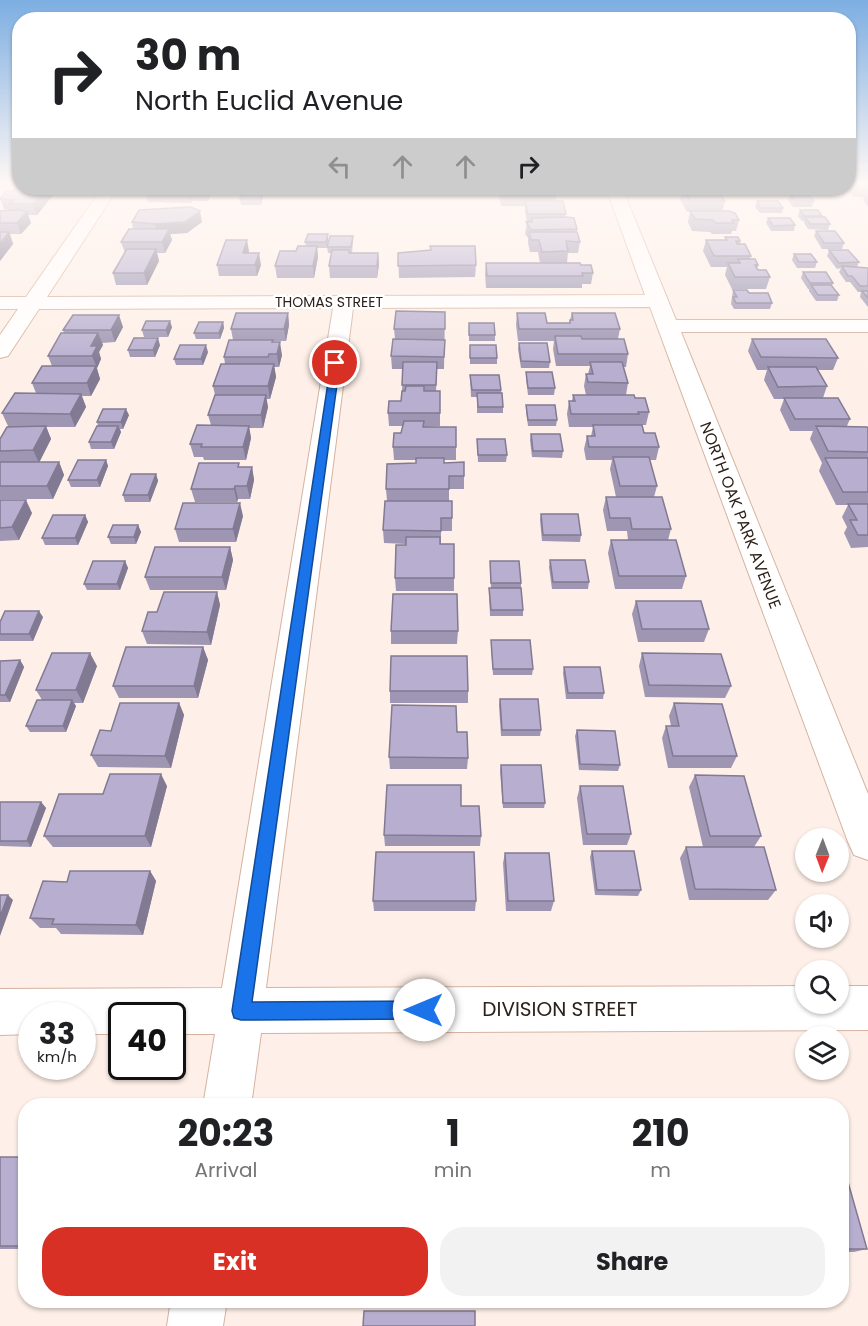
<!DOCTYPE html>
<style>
body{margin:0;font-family:Poppins,sans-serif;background:#f2f2f2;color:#202124;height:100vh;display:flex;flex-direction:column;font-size:22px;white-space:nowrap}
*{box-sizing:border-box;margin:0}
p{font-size:20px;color:#757577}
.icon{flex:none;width:33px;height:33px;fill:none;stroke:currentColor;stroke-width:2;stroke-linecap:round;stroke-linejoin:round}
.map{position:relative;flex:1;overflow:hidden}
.side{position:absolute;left:18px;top:1098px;width:831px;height:210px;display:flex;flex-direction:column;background:#fff;border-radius:24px;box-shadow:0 2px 4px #0004}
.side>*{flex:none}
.banner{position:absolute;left:12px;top:12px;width:844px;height:183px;border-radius:24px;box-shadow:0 2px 4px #0004;background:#fff;color:#202124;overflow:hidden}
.needle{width:39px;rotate:181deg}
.tools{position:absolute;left:795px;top:828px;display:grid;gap:12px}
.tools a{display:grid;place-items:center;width:54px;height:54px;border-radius:50%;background:#fff;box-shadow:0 2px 4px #0004;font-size:30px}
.speed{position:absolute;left:18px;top:1002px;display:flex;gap:12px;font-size:30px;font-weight:700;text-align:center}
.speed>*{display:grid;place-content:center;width:78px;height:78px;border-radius:50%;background:#fff;box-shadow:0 2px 4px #0004;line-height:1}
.speed small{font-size:15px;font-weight:400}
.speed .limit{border:3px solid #111;border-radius:9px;background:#fff;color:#111}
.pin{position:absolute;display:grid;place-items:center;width:51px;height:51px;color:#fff;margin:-26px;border:3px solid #fff;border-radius:50%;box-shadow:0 2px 6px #0007}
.me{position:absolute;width:66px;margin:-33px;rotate:270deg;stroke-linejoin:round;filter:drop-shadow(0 0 4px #0008)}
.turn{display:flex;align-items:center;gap:21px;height:126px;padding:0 24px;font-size:27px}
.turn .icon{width:78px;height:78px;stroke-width:2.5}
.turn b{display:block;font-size:42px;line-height:51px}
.lanes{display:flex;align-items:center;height:57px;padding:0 24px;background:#0003;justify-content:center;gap:30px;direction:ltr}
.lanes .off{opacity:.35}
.eta{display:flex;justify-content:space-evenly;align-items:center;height:102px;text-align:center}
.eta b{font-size:36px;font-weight:700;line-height:42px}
.action{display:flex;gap:12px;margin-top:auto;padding:12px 24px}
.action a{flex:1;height:69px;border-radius:24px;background:#d93025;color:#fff;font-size:24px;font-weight:700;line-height:69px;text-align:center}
.action a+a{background:#f2f2f2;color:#202124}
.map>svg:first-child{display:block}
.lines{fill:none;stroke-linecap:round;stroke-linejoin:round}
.minor-casing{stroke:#d5b3a0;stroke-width:2}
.minor{fill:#fff;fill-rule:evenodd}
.wall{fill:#9e96b3}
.shaded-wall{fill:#817a92}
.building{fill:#b8afd0;stroke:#817a92;stroke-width:1.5}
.route{fill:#1a73e8;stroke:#114b97;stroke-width:1.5}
.labels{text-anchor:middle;stroke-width:5;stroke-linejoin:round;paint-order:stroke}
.far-street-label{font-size:14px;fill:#2d2119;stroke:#fff}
.street-label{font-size:16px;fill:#2d2119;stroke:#fff}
.near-street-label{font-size:20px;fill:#2d2119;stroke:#fff}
</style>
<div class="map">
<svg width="868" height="1326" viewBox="0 0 868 1326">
<rect width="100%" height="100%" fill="#fef0e8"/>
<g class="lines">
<g class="minor-casing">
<g id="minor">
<polygon points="102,188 118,188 47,297 645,295 606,188 622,188 676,320 868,320 868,332 681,332 868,794 868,860 854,855 848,842 650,307 353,308 266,988 806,986 806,1004 838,1004 838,986 868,986 868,1030 261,1033 251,1106 203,1106 215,1034 172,1034 172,1016 122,1016 122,1034 82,1034 82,1016 32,1016 32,1034 0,1035 0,989 222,988 333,308 39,309 8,356 0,358 0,335 18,309 0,309 0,297 26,297"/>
<polygon points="171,1300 227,1300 223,1326 167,1326"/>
</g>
</g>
<use href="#minor" class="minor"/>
</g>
<g class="wall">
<polygon points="0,182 16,182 11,187 0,187"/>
<polygon points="849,182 868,182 868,206 863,200 864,197 854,197 846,188 849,188"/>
<polygon points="20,188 59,188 57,189 51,189 53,195 37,215 28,215 31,223 21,234 10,234 13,244 0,261 0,211 10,210 4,209 0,198"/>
<polygon points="209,188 210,195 208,201 192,201 191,203 148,202 145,191"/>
<polygon points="499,188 554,188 556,195 555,201 566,214 565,217 577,229 577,232 580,242 578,253 568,253 567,263 581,265 593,273 591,284 582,284 582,288 486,288 485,274 486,263 540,263 538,252 530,252 528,243 528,238 525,234 527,222 525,212 525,206 501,206 499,195"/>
<polygon points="742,188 762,188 761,190 744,190"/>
<polygon points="776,188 797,188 796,191 778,191"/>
<polygon points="683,189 725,201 722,211 739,220 736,231 732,231 731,234 712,234 710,232 692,231 688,222 690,212 687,212 680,200"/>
<polygon points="263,192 263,197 261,205 241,205 240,199"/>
<polygon points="790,194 814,201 812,207 793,207 788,200"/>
<polygon points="757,201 783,208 782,213 760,213 755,207"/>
<polygon points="800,210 822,216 821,217 830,224 828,230 808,229 804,223 804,221 802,221 798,216"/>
<polygon points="768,218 795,225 794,231 771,231 766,223"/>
<polygon points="132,222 202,222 187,233 170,234 172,240 165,253 157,253 159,261 147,285 116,285 113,273 125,253 121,242 133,229"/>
<polygon points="816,231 844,243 842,249 822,249 814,236"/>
<polygon points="328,234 328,240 326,248 317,248 318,257 314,278 277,278 275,266 296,251 306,246 305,242"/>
<polygon points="353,236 353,242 352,253 378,253 379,264 377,278 330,278 329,266 332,253 328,253 327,247"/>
<polygon points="725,237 740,241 740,244 751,256 750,259 758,265 757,269 758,270 770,277 766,289 732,289 725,275 727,267 711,267 703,251 706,240 725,240"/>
<polygon points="829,250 859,262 857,267 868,268 868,307 860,297 861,292 858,292 850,282 846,282 839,272 841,268 837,269 827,256"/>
<polygon points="249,251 248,253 261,265 257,276 219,276 217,265"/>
<polygon points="398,253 476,265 475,277 399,278"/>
<polygon points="794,254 817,262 815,268 797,268 792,260"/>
<polygon points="803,272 833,283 832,286 839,295 837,301 816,301 809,291 809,289 808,289 801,278"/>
<polygon points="733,290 749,293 772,303 770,309 734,309 731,304"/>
<polygon points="445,312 444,369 437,369 436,391 440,391 440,426 424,427 456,447 456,460 444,460 444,463 464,476 464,489 449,489 449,501 452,501 452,531 441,531 441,544 454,578 454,591 396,591 395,578 406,544 384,543 383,530 387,501 386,489 416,463 416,460 394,460 393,447 401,433 403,426 389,426 388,413 401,401 402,391 403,369 392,369 391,356 395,339 394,329"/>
<polygon points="288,313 289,325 286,341 273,341 282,355 279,367 274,367 276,377 270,399 266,399 268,407 263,428 249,428 251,438 246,460 204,460 203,457 194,457 190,444 211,425 208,415 215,395 213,386 225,364 224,357 233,340 231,329"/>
<polygon points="517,313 547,323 569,323 572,313 620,329 618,339 628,354 626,367 623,367 628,383 626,395 635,398 649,412 646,425 637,425 659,447 656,460 650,460 657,486 654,497 671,529 668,540 686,576 682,589 615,589 608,553 611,540 628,540 627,531 607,531 603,510 606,497 616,497 610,469 612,460 586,460 584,449 587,436 591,436 593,427 569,427 567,414 569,401 572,401 573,395 586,395 584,386 586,374 588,374 590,366 556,366 553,349 554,341 518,341 516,325"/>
<polygon points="223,322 224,328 220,339 196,339 194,333"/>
<polygon points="469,323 495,335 495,341 469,341"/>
<polygon points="123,327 115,342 102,343 103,345 99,352 101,359 97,368 100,379 91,396 82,396 86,407 75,427 46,427 51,439 39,462 59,462 64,475 53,499 0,499 0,439 8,426 2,413 36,393 32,383 52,366 48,356 64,333 63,330"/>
<polygon points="172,327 168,337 144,337 142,330"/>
<polygon points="752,339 838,358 833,370 818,370 827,386 823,398 850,419 847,426 868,428 868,547 851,548 844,533 847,527 842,517 848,505 836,505 819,471 822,463 810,439 813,431 790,431 780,410 784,399 774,399 764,380 767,370 757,370 748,351"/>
<polygon points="519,343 550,362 549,368 521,368 518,349"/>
<polygon points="160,345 155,357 130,357 128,350"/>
<polygon points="470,345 497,358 497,364 470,364"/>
<polygon points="208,352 203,365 176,365 174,359"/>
<polygon points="526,372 555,388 554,395 528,395 526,378"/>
<polygon points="470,375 501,390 503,407 503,413 477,413 477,397 471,397"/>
<polygon points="526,405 557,420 556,426 528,426 526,411"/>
<polygon points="129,415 123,429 120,429 121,432 114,449 91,449 89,442 98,426 97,422"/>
<polygon points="531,434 563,451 562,458 532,457 530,440"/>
<polygon points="477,439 507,455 506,462 478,462"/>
<polygon points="106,460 108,466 100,487 71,487 68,480"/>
<polygon points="240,467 252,467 254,480 250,499 238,499 237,502 195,502 191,489"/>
<polygon points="156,474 158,481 150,502 125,502 123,495"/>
<polygon points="0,500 32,513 19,540 0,541"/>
<polygon points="541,514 581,535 580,542 542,541 540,520"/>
<polygon points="85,515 88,522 78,545 45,545 42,538"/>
<polygon points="243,516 236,542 179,542 175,529"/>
<polygon points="138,525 141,532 136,544 111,544 108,537"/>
<polygon points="230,547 233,560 226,590 150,590 145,577"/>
<polygon points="550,560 589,582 588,589 552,589 549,567"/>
<polygon points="125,561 128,568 120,590 87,590 84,584"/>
<polygon points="490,561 521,583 521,588 523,610 523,616 490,616 489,594 489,588 491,588"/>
<polygon points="217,592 220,605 211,645 147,644 142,631 157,612"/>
<polygon points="636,601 709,629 704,642 638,642 632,614"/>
<polygon points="43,617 33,641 0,641 0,622"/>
<polygon points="391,631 458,631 457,644 391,644"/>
<polygon points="491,640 533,669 532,675 493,675 491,646"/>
<polygon points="203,647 208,660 198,698 119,698 113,686"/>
<polygon points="642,653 731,686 725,698 645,697 639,666"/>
<polygon points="20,660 24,667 10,702 0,702 0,661"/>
<polygon points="97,666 83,703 74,703 76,706 66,732 30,732 26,726 42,700 36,690"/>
<polygon points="564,667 604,693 603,699 566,699 563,673"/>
<rect x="390" y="691" width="78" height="12"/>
<polygon points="500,699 541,730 540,736 501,736 499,705"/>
<polygon points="179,703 184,715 171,768 98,767 91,755 111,731"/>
<polygon points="674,703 737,756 731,768 668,768 662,738 666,726 671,726 669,716"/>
<polygon points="577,730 620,765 618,771 579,770 575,736"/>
<polygon points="457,732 468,758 467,769 390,769 389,757"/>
<polygon points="501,765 545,803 544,808 503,808 500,771"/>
<polygon points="695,775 761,836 754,847 776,890 768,900 689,900 680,858 686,847 703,847 689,787"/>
<polygon points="167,786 151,847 53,847 44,836 103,794"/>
<polygon points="580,786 631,834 627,845 583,845 577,798"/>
<polygon points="0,802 41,802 46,808 31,847 0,846"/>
<polygon points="461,806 481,836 480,846 385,846 384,835"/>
<polygon points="592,851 641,890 638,896 595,895 590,857"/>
<polygon points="505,853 554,901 551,911 506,911 503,863"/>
<polygon points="150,871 156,881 143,935 61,934 56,928 40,928 30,918 67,882"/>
<polygon points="373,901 476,901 475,911 374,911"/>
<rect x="0" y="1157" width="26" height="92"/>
<polygon points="842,1161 867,1249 854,1252 842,1252"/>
</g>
<g class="shaded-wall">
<polygon points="10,182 16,182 11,187"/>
<polygon points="47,188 51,188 53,195 37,215 33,204"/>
<polygon points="207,188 209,188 210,195 208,201 205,190"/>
<polygon points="189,190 192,201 191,203 188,192"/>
<polygon points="263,192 263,197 261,205 260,199"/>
<polygon points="27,211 31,223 21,234 17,223"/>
<polygon points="200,211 202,222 187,233 170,234 172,240 165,253 162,242 158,236 155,224"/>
<polygon points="9,232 13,244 0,261 0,244"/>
<polygon points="328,234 328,240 326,248 326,242"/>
<polygon points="247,240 249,251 245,265 243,253"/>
<polygon points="317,246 318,257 314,278 313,266"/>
<polygon points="156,249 159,261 147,285 144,273"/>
<polygon points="259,253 261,265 257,276 255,265"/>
<polygon points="378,253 379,264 377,278 377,266"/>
<polygon points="288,313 289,325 286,341 284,329"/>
<polygon points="119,315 123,327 115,342 111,330"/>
<polygon points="170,321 172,327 168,337 166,330"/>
<polygon points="223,322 224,328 220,339 219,333"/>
<polygon points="98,333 103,345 99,352 101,359 97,368 92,356 91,346"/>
<polygon points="158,338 160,345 155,357 153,350"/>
<polygon points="280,342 282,355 279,367 277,354"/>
<polygon points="206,345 208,352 203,365 201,359"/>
<polygon points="274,364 276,377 270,399 268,386"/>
<polygon points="96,366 100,379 91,396 87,383"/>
<polygon points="81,394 86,407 75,427 70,414"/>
<polygon points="266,395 268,407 263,428 261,415"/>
<polygon points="126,409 129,415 123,429 121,422"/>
<polygon points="46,426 51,439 39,463 33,450"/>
<polygon points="118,426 121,432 114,449 111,442"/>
<polygon points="249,426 251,438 246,460 243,447"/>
<polygon points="106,460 108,466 100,487 97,480"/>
<polygon points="59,462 64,475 53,499 47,486"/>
<polygon points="252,467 254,480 250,499 247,486"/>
<polygon points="156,474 158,481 150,502 148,495"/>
<polygon points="235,486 238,499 237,502 234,489"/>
<polygon points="26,500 32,513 19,540 12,527"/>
<polygon points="240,503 243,516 236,542 233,529"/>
<polygon points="85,515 88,522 78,545 75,538"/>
<polygon points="138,525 141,532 136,544 134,537"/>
<polygon points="230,547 233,560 226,590 222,577"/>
<polygon points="125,561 128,568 120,590 117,584"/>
<polygon points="217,592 220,605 211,645 207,632"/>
<polygon points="39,611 43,617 33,641 29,634"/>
<polygon points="203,647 208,660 198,698 194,686"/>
<polygon points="90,653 97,666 83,703 76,690"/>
<polygon points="20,660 24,667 10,702 5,695"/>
<polygon points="72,700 76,706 66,732 63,726"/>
<polygon points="179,703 184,715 171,768 165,756"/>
<polygon points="161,774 167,786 151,847 145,836"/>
<polygon points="41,802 46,808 31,847 27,841"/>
<polygon points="150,871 156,881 143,935 136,925"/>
<polygon points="8,895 13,900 0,936 0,917"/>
</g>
<g class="building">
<polygon points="854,182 868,182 868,186 858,186"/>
<polygon points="20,185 20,188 47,188 33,204 10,204 14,200 0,199 6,191 13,191"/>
<polygon points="147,188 207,188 205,190 189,190 188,192 145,191"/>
<polygon points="500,188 554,188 556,195 502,195"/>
<polygon points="683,189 717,189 725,201 690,201"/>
<polygon points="243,192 263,192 260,199 240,199"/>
<polygon points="790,194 808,194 814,201 795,201"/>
<polygon points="525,201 563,201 566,214 528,214"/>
<polygon points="757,201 778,201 783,208 761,208"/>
<polygon points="191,207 200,211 185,222 155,224 132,222 139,210"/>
<polygon points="16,210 27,211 17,223 0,223 0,211"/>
<polygon points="800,210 818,210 822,216 804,216"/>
<polygon points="690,211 729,211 735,213 739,220 732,220 734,223 715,223 713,220 695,219"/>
<polygon points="566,217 574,218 577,229 531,230 526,222 532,222 532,218"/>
<polygon points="805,217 825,217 830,224 810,224"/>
<polygon points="768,218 790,218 795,225 773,226"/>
<polygon points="129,229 169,229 162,242 121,242"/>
<polygon points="816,231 835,231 844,243 824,243"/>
<polygon points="0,232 9,232 0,244"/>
<polygon points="529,232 577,232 580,242 566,241 568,251 542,252 539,240 531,240"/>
<polygon points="308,234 328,234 326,242 305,242"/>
<polygon points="330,236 353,236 351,247 327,247"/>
<polygon points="725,237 738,237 740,241 736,241 737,244 745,244 751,256 714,256 706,240 727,240"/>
<polygon points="226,240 247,240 243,253 259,253 255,265 217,265"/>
<polygon points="298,246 317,246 313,266 275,266 280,251 296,251"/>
<polygon points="430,246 475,246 476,265 398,266 398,253 431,250"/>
<polygon points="127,249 156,249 144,273 113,273"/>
<polygon points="332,250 349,250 349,253 378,253 377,266 329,266"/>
<polygon points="829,250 848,250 859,262 839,263"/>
<polygon points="794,254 811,254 817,262 799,262"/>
<polygon points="738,259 755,259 758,265 755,265 758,270 766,270 770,277 735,277 728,263 740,263"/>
<polygon points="486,263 580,263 581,265 591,265 593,273 582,273 583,276 487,276"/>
<polygon points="842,266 868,268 868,286 860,286 852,276 848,276"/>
<polygon points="803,272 826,272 833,283 810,283"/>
<polygon points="811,285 831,285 839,295 818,295"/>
<polygon points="733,290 747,290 749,293 768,293 772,303 736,303 733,297 737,297"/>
<polygon points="862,291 868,291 868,298"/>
<polygon points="396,311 445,312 445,329 394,329"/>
<polygon points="236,313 288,313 284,329 231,329"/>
<polygon points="517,313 545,313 547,323 570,323 570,320 573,320 572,313 615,313 620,329 519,329"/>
<polygon points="73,315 119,315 111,330 63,330"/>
<polygon points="146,321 170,321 166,330 142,330"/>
<polygon points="199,322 223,322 219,333 194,333"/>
<polygon points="469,323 494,323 495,335 469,335"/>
<polygon points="61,333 98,333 91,346 97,346 92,356 48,356"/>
<polygon points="555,336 581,336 582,339 624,339 628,354 558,354"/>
<polygon points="134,338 158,338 153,350 128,350"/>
<polygon points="393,339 445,340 444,357 391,356"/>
<polygon points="752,339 826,339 838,358 761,357"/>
<polygon points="229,340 273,340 272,342 280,342 277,354 269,354 268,357 224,357"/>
<polygon points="519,343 547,343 550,362 521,361"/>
<polygon points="180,345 206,345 201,359 174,359"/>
<polygon points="470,345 496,345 497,358 470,358"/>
<polygon points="403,362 437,362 436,385 402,385"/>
<polygon points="590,362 622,362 628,383 588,382 586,374 593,374"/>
<polygon points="221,364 274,364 268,386 213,386"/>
<polygon points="42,366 96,366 87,383 32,383"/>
<polygon points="768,367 816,367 827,386 778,387"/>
<polygon points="526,372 552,372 555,388 528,388"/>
<polygon points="470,375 499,375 501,390 472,390"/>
<polygon points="406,386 424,386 424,391 440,391 440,413 388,413 389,401 401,401 402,391 405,391"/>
<polygon points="15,393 81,394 70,414 2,413"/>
<polygon points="477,393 502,393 503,407 478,407"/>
<polygon points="215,395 266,395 261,415 208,415"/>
<polygon points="573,395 634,395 635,398 645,398 649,412 638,412 639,414 571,414 569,401 575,401"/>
<polygon points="784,398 838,398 850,419 795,419"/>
<polygon points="526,405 555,405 557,420 528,420"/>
<polygon points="103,409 126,409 121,422 97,422"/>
<polygon points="404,421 424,421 423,427 456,427 456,447 393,447 394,433 401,433"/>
<polygon points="197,425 249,426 243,447 201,447 202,444 190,444"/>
<polygon points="593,425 642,425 644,433 655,433 659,447 589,447 587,436 595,436"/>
<polygon points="46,426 33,450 0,451 0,439 7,427"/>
<polygon points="97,426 118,426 111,442 89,442"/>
<polygon points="816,426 867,427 868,428 868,452 828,451"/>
<polygon points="531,434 560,434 563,451 533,451"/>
<polygon points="477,439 505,439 507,455 478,455"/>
<polygon points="613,457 649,457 657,486 620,486"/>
<polygon points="416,458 444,458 444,463 464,462 464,476 449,476 449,489 386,489 387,464 416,463"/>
<polygon points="825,458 868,458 868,492 843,492"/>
<polygon points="78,460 106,460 97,480 68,480"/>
<polygon points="0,462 59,462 47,486 0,486"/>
<polygon points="199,463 239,463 238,467 252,467 247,486 235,486 234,489 191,489"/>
<polygon points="131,474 156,474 148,495 123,495"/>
<polygon points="606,497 662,497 671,529 632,529 630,518 610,518"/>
<polygon points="0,500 26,500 12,527 0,528"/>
<polygon points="385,501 452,501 452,518 441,518 441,531 383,530"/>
<polygon points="183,503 240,503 233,529 175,529"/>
<polygon points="848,504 868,504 868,535 858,535 850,520 857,520"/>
<polygon points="541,514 578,514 581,535 543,535"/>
<polygon points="53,515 85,515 75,538 42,538"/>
<polygon points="113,525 138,525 134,537 108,537"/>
<polygon points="406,537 440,537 440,544 454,544 454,578 395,578 396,545 406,545"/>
<polygon points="611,540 676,540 686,576 619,576"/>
<polygon points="155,547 230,547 222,577 145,577"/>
<polygon points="550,560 585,560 589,582 553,582"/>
<polygon points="93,561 125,561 117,584 84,584"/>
<polygon points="490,561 519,561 521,583 491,583"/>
<polygon points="489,588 521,588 523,610 491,610"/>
<polygon points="164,592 217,592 207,632 142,631 148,612 157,612"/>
<polygon points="393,594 457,594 458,631 391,631"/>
<polygon points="636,601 701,601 709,629 642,629"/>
<polygon points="5,611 39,611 29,634 0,634 0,622"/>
<polygon points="491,640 530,640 533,669 493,669"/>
<polygon points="126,647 203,647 194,686 113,686"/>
<polygon points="52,653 90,653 76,690 36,690"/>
<polygon points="642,653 721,654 731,686 649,685"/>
<polygon points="391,656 467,656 468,691 390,691"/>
<polygon points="20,660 5,695 0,695 0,661"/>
<polygon points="564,667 600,667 604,693 568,693"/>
<polygon points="500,699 538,699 541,730 502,730"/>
<polygon points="37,700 72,700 63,726 26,726"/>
<polygon points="120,703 179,703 165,756 91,755 100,730 111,731"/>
<polygon points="674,703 722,704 737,756 673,756 666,726 679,726"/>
<polygon points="392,705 456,706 457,732 467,732 468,758 389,757"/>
<polygon points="577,730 615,731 620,765 580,764"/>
<polygon points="501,765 541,765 545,803 503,803"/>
<polygon points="110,774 161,774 145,836 44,836 59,794 103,794"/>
<polygon points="695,775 744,776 761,836 710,836"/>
<polygon points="387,785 461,785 461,806 479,806 481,836 384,835"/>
<polygon points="580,786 623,786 631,834 587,834"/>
<polygon points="0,802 41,802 27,841 0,841"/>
<polygon points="686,847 764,847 776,890 695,889"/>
<polygon points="592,851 634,851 641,890 597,890"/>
<polygon points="376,852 474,852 476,901 373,901"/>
<polygon points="505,853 549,853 554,901 508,901"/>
<polygon points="70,871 150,871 136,925 52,924 54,919 30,918 43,881 67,882"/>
<polygon points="0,895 8,895 0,917"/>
<rect x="0" y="1157" width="26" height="89"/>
<polygon points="842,1161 867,1249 842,1249"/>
<polygon points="364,1311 475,1311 475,1326 363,1326"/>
</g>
<linearGradient id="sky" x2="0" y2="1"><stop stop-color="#7daee2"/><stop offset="0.5" stop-color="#fff8f5"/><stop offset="1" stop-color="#fff8f5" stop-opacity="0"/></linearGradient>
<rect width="868" height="367" fill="url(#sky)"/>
<polygon class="route" points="335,360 340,363 252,1002 424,1001 431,1003 434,1010 431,1017 424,1019 241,1020 234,1018 232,1011 331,363"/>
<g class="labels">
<g class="far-street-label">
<text x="329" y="307">THOMAS STREET</text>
</g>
<g class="street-label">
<text transform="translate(741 515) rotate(69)" y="6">NORTH OAK PARK AVENUE</text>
</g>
<g class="near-street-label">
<text x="560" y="1016">DIVISION STREET</text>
</g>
</g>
</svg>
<div class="tools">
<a><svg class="needle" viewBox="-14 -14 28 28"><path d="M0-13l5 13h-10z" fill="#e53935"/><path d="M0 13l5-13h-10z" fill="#757577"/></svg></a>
<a><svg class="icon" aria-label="sound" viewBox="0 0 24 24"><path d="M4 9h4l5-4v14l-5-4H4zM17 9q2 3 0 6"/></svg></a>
<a><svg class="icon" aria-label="search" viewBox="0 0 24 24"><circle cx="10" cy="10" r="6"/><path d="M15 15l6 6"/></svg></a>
<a><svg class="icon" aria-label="layers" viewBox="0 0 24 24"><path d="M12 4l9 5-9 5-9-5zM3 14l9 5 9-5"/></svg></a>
</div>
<div class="speed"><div>33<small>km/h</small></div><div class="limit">40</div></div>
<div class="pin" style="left:335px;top:363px;background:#d93025"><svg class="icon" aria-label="arrive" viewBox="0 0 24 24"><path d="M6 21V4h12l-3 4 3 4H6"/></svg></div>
<svg class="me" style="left:424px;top:1010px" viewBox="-20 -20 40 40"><circle r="19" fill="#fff"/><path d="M0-13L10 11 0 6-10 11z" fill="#1a73e8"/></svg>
<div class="banner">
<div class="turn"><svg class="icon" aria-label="right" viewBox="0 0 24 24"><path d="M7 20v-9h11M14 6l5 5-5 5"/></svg><div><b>30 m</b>North Euclid Avenue</div></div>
<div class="lanes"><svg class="icon off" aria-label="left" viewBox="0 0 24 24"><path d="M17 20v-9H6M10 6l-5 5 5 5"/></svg><svg class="icon off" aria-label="ahead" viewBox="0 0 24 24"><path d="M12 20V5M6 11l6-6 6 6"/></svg><svg class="icon off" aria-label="ahead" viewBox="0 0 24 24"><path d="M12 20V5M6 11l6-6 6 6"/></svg><svg class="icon" aria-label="right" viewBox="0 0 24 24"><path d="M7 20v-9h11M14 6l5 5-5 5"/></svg></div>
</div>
<section class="side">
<div class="eta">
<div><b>20:23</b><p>Arrival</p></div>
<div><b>1</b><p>min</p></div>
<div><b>210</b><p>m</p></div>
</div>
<div class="action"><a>Exit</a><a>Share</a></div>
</section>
</div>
